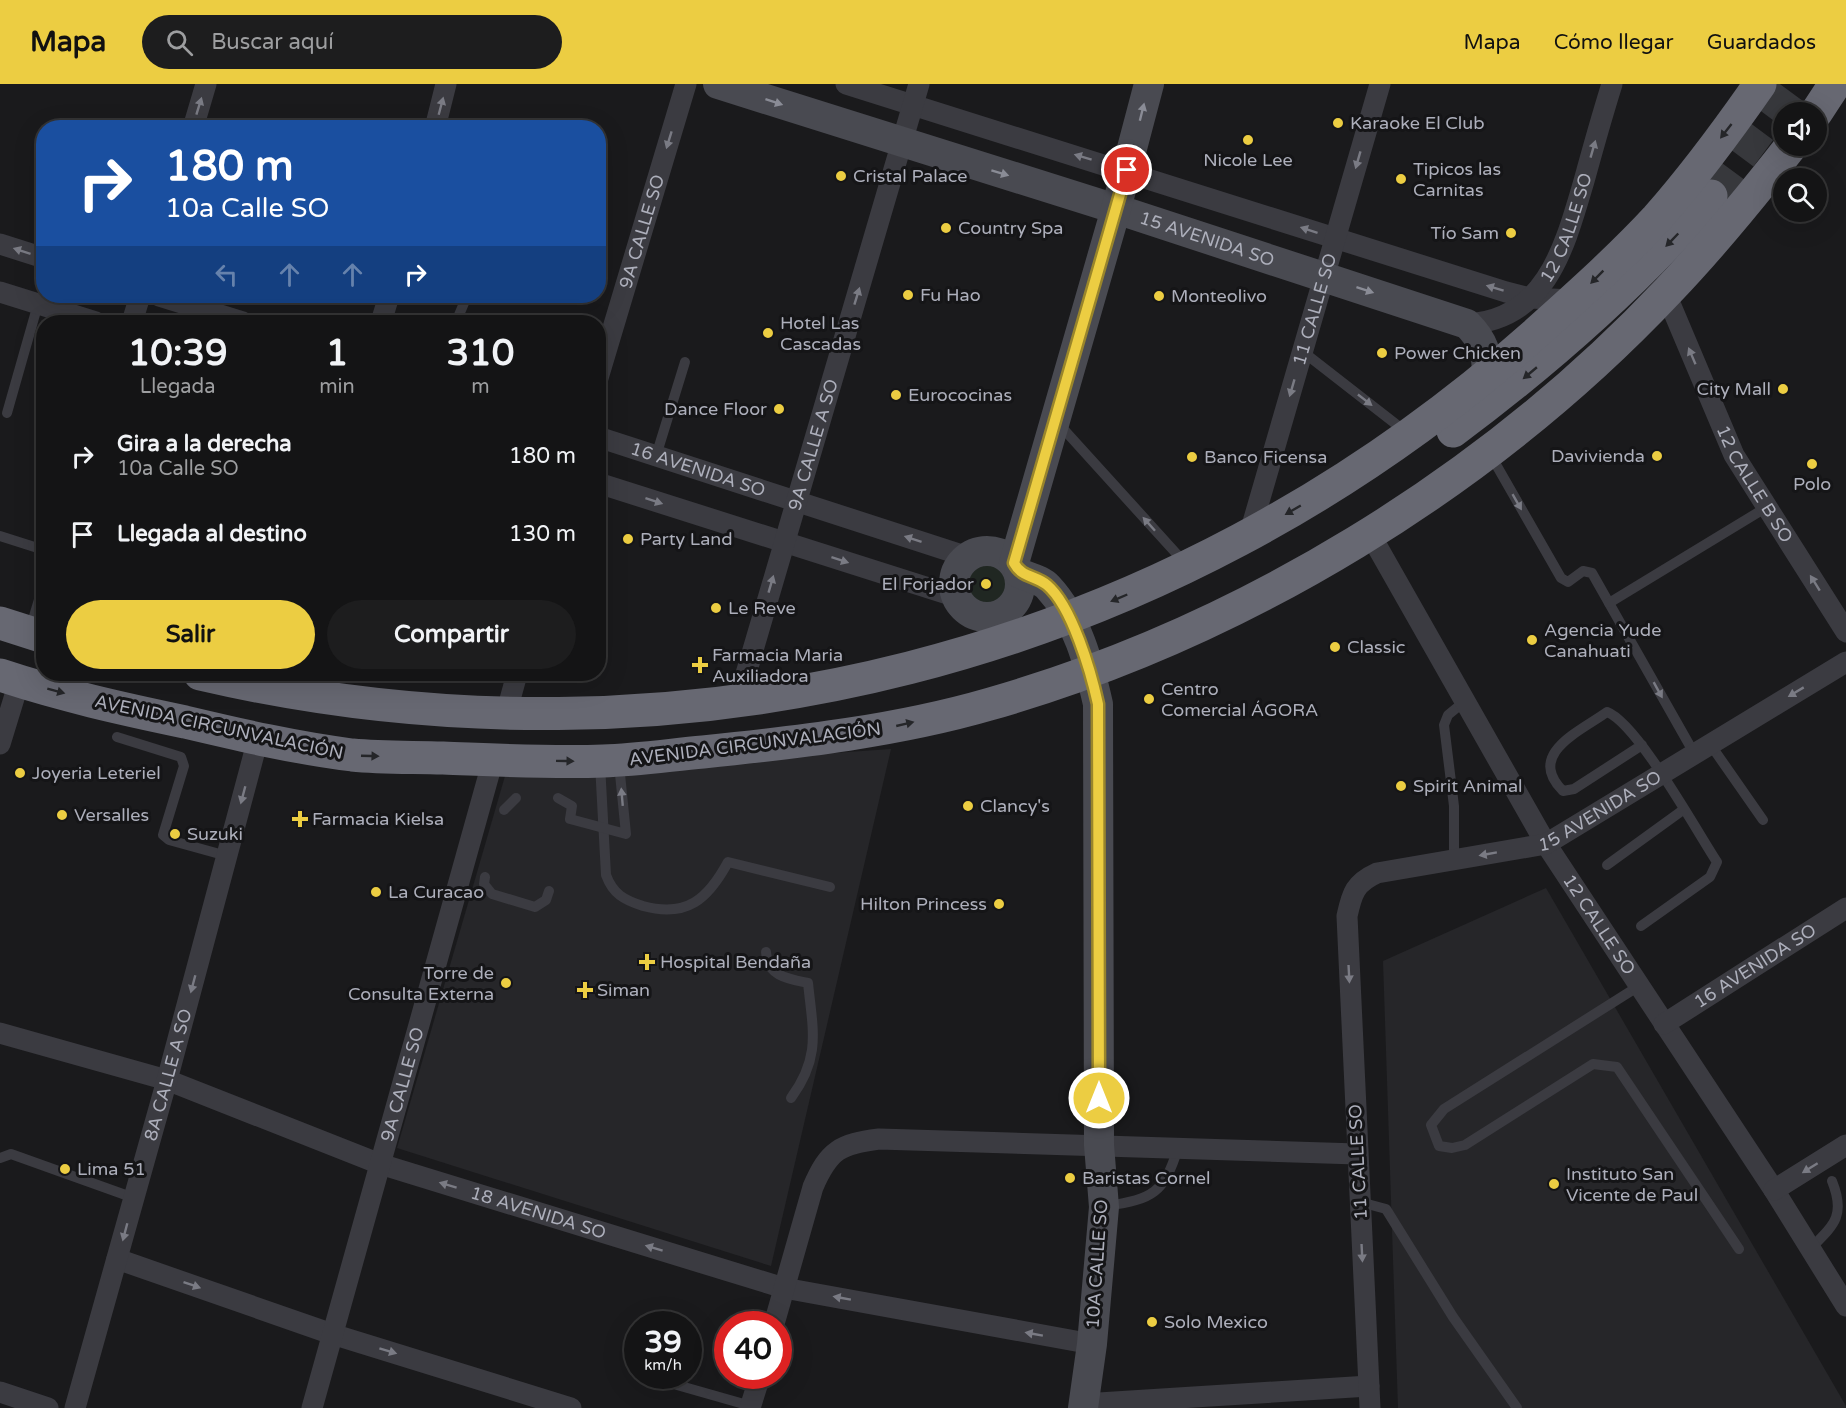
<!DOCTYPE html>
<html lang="es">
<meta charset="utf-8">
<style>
body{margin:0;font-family:"Varela Round",sans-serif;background:#1d1d1e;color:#f1f3f6;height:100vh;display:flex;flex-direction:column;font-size:22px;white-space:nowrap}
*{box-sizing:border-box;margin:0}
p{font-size:20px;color:#9d9ea0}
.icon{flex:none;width:33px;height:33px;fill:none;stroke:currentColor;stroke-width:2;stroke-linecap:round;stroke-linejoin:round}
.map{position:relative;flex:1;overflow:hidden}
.details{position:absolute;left:36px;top:231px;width:570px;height:366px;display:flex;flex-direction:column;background:#141415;border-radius:24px;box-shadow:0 6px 24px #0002,0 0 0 2px #333334}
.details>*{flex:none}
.banner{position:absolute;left:36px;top:36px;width:570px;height:183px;border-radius:24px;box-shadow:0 6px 24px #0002,0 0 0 2px #333334;background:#1a4fa0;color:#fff;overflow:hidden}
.buttons{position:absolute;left:1773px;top:18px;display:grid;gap:12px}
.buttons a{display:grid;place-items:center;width:54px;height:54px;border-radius:50%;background:#141415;box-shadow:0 6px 24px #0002,0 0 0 2px #333334;font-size:30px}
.speed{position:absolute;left:624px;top:1227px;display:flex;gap:12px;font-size:30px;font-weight:700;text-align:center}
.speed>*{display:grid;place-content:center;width:78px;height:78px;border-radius:50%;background:#141415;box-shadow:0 6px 24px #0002,0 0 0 2px #333334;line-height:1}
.speed small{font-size:15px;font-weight:400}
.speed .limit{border:9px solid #d22;background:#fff;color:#111}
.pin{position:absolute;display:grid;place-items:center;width:51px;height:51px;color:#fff;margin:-26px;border:3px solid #fff;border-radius:50%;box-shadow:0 2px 6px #0007}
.me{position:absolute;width:66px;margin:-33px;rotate:0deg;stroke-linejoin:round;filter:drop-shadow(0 0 4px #0008)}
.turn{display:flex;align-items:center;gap:21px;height:126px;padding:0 30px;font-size:27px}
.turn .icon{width:78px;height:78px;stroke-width:2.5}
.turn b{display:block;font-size:42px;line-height:51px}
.lanes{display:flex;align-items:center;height:57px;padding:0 30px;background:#0003;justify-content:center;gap:30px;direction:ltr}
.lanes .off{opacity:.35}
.eta{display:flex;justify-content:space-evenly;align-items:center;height:102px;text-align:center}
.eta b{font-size:36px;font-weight:800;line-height:42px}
.button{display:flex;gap:12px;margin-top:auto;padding:12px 30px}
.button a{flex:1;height:69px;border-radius:36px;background:#eccd42;color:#111;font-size:24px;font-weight:800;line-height:69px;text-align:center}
.button a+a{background:#1d1d1e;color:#f1f3f6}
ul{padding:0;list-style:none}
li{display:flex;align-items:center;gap:18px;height:78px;padding:0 30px}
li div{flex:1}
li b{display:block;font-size:22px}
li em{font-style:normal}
header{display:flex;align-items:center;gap:36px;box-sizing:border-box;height:84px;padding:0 30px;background:#eccd42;color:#111}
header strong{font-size:28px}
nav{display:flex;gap:33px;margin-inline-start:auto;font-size:21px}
.search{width:420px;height:54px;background:#1d1d1e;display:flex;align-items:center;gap:15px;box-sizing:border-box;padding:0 21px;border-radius:33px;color:#9d9ea0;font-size:22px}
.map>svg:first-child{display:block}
.built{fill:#262629}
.green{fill:#202722}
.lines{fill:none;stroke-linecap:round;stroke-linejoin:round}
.highway-tunnel{stroke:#37383c;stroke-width:33;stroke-dasharray:33 16;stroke-linecap:butt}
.lane{stroke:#3b3b41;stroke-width:10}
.street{stroke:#3b3b41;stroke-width:21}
.secondary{stroke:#494a51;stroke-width:30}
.highway{stroke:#676872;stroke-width:33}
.oneway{fill:#8a8c96}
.oneway2{fill:#7a7b84}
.oneway3{fill:#252629}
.route-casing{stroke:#99852b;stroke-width:15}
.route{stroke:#eccd42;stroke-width:10}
.poi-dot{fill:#eccd42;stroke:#151517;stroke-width:2}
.labels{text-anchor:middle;stroke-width:6;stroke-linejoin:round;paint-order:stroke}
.poi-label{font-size:18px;fill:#adafbb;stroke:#151517;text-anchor:start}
.street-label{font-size:18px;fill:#adafbb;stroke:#151517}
</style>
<header>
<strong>Mapa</strong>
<div class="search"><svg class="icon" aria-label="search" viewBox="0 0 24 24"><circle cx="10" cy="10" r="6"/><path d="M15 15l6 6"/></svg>Buscar aquí</div>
<nav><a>Mapa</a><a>Cómo llegar</a><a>Guardados</a></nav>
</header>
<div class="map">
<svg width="1846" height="1324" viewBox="0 0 1846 1324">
<rect width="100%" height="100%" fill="#1a1a1c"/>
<g class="built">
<polygon points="891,665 771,1182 397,1064 505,692"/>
<polygon points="1546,804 1846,1322 1846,1324 1398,1324 1383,877"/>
</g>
<circle class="green" cx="988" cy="500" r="24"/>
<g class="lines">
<polyline class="highway-tunnel" points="1711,112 1794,0"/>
<g class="lane">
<polyline points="456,238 467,212"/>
<polyline points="1302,267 1406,348"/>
<polyline points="7,329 38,220"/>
<polyline points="1058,339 1184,478"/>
<polyline points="1490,370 1561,494 1568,498 1583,487 1592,489 1694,669"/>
<polyline points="656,372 685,278"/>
<polyline points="0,452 44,466"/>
<polyline points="1609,519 1767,423"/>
<polyline points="117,653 181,673 184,682 163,751 169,756 227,772"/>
<polyline points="1710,660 1763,736"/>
<path d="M 600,680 L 606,791 C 613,810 624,816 643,822 C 687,834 708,815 728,778 L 830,803"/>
<polyline points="558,714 572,722 570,735 626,750 619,680"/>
<polyline points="504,726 516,714"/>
<polyline points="1454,776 1454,722 1444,641 1448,631 1465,617"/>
<polyline points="1607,781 1683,726"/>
<polyline points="485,793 484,800 492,810 535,823 546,816 549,807"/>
<path d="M 1641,842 L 1710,793 L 1717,778 C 1696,746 1637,639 1607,628 C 1579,648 1526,670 1563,707 L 1574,705 L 1642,661"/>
<path d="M 766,868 C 767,892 788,895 808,899 C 813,947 821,973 791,1014"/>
<polyline points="1639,902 1444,1025 1431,1041 1439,1062 1452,1064 1465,1061 1593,980 1617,983 1739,1165"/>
<polyline points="0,1074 11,1070 134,1114"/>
<polyline points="1360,1118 1386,1125 1453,1233 1517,1324"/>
<path d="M 1107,1122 C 1153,1115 1164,1109 1178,1064"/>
<path d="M 1810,1165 C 1834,1141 1846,1132 1832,1097"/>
<polyline points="677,1301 751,1322"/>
</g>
<g class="street">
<polyline points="846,0 1506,208 1530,214 1573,216"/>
<polyline points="193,44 206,0"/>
<polyline points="435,44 446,0"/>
<polyline points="0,160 44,174"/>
<polyline points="0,208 96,238"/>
<path id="s1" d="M 1666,210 L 1734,371 L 1846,548"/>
<polyline points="159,212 243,238"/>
<polyline points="132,238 140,212"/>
<polyline points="381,238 389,212"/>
<path id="s2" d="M 1467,240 C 1547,236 1565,161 1584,97 C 1593,64 1602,32 1612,0"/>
<path id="s3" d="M 598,294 L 686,0"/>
<path id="s4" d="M 598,353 L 968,473"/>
<polyline points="598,399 957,513"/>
<path id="s5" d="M 1370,450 L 1546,760 L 1774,1106 L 1846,1222"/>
<path id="s6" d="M 1249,452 L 1380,0"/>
<polyline points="34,551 44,518"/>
<path id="s7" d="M 738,617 L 919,0"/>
<polyline points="506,630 517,590"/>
<polyline points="0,660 19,598"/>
<path id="s8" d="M 1664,940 L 1846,824"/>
<path id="s9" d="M 0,949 L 167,996 L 380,1080 L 784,1204 L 1092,1260"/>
<polyline points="1774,1106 1846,1061"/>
<polyline points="117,1175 332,1250 571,1324"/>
<path d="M 774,1240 L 813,1103 C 829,1066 840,1060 879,1055 L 1357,1070"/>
<polyline points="0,1308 48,1324"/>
<polyline points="1083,1320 1369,1302"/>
<path id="s10" d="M 75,1324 L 167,996 L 258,655"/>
<path id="s11" d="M 312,1324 L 493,676"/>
<polyline points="750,1324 760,1292"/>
<path id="s12" d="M 1370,1324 L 1347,832 C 1352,809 1355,799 1377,789 L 1546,760 L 1846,578"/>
</g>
<g class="secondary">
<path id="s13" d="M 718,0 L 1116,125 L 1467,240 C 1484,257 1487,269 1487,293"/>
<circle cx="987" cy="500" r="33"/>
<polyline points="1014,479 1116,125 1149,0"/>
<path d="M 1019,489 C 1028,493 1042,496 1048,503 C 1077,534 1089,580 1098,620 L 1099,1061 L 1104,1123 L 1092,1260 L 1083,1324"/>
</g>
<g class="highway">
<polyline points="1816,29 1835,0"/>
<path d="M 1453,347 C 1547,277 1634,201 1711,112"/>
<polyline points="0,539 44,553"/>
<path d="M 200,590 C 678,701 1168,576 1535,250 C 1576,213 1619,175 1657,134 C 1694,92 1728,46 1760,0"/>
<path d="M 0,591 C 60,611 123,625 185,638 C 240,651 296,664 352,671 C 382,674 413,673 443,674 C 496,676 550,679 603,677 C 636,676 670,671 703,668 C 799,658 897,647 990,620 C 1242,548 1488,398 1668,207 C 1712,161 1752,112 1791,62"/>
</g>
</g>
<defs><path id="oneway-solid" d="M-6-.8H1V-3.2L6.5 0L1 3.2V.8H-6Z" transform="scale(1.5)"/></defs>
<g class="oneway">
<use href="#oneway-solid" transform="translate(774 18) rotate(18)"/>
<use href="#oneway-solid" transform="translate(1142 28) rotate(-76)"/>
<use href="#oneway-solid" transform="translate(1000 89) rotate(17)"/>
<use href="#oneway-solid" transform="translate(1365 206) rotate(18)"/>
</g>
<g class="oneway2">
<use href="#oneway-solid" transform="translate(199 22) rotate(-73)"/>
<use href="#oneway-solid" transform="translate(441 22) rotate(-75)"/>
<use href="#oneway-solid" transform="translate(669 56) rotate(107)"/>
<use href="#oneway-solid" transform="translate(1593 65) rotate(-74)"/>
<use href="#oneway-solid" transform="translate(1083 73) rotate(-163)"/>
<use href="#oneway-solid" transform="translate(1358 76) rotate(106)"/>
<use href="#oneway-solid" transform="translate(1309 146) rotate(-162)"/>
<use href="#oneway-solid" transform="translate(22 167) rotate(-162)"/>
<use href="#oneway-solid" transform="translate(1495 204) rotate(-163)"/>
<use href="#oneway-solid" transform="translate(857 212) rotate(-73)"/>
<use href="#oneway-solid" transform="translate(1692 272) rotate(-113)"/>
<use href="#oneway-solid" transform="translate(1292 304) rotate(106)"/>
<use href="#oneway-solid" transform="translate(1365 316) rotate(38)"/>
<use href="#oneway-solid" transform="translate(654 417) rotate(18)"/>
<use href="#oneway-solid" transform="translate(1517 418) rotate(60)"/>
<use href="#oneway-solid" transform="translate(1149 440) rotate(-132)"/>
<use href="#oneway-solid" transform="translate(913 455) rotate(-162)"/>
<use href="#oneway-solid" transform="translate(840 476) rotate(18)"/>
<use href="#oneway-solid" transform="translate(1815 499) rotate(-122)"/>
<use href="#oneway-solid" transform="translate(771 500) rotate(-74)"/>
<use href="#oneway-solid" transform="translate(1658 606) rotate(61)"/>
<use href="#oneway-solid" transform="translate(1796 608) rotate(149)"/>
<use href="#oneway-solid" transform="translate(243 711) rotate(105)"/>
<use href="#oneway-solid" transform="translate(622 713) rotate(-95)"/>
<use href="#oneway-solid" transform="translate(1488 770) rotate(170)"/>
<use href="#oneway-solid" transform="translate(1349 890) rotate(87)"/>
<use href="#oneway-solid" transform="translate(193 900) rotate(105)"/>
<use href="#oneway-solid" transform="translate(1810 1084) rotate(148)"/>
<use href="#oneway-solid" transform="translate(448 1101) rotate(-163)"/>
<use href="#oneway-solid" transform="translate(125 1148) rotate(105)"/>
<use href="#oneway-solid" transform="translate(654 1164) rotate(-163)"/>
<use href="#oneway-solid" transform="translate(1362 1169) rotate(87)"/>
<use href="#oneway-solid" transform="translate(192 1201) rotate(19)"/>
<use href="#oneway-solid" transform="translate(842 1214) rotate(-170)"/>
<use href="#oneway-solid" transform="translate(1034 1250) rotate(-170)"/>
<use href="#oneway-solid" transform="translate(388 1267) rotate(17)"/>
</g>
<g class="oneway3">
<use href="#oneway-solid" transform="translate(1726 47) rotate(128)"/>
<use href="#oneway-solid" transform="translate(1672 156) rotate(134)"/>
<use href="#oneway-solid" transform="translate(1597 193) rotate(135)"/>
<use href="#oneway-solid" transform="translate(1530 289) rotate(140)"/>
<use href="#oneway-solid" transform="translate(1293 426) rotate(150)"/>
<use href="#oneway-solid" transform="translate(1119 514) rotate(157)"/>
<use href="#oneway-solid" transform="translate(56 607) rotate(15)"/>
<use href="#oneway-solid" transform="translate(905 640) rotate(-13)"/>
<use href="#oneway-solid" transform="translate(370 672) rotate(2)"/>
<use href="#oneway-solid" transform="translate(565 677) rotate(1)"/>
</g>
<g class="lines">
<g class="route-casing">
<path id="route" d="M 1099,1014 L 1098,620 C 1091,588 1072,522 1047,501 C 1035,491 1022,494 1014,479 L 1127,86"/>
</g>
<use href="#route" class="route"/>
</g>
<g class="poi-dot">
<circle cx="1338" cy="39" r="6"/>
<circle cx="1248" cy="56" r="6"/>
<circle cx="841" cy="92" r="6"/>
<circle cx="1401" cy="95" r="6"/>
<circle cx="946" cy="144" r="6"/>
<circle cx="1511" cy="149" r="6"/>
<circle cx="908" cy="211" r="6"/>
<circle cx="1159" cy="212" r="6"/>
<circle cx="768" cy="249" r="6"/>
<circle cx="1382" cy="269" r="6"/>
<circle cx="1783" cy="305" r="6"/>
<circle cx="896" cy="311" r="6"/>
<circle cx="779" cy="325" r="6"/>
<circle cx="1657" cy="372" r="6"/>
<circle cx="1192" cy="373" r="6"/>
<circle cx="1812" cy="380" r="6"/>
<circle cx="628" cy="455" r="6"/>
<circle cx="986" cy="500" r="6"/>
<circle cx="716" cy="524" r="6"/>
<circle cx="1532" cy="556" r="6"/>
<circle cx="1335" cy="563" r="6"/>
<path d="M697 572h6v6h6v6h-6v6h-6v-6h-6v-6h6z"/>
<circle cx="1149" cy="615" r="6"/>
<circle cx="20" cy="689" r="6"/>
<circle cx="1401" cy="702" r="6"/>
<circle cx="968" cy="722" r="6"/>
<circle cx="62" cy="731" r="6"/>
<path d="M297 726h6v6h6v6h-6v6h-6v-6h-6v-6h6z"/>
<circle cx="175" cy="750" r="6"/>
<circle cx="376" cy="808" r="6"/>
<circle cx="999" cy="820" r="6"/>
<path d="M644 869h6v6h6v6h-6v6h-6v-6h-6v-6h6z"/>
<circle cx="506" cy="899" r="6"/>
<path d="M582 897h6v6h6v6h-6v6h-6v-6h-6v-6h6z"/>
<circle cx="65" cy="1085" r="6"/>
<circle cx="1070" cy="1094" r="6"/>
<circle cx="1554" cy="1100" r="6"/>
<circle cx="1152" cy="1238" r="6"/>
</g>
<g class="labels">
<g class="poi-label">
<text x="1350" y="45">Karaoke El Club</text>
<text x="1248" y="82" text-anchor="middle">Nicole Lee</text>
<text x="1413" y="91">Tipicos las<tspan x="1413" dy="21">Carnitas</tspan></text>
<text x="853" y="98">Cristal Palace</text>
<text x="958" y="150">Country Spa</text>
<text x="1499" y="155" text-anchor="end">Tío Sam</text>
<text x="920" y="217">Fu Hao</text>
<text x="1171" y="218">Monteolivo</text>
<text x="780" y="245">Hotel Las<tspan x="780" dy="21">Cascadas</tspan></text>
<text x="1394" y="275">Power Chicken</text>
<text x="1771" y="311" text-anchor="end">City Mall</text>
<text x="908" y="317">Eurococinas</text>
<text x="767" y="331" text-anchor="end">Dance Floor</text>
<text x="1645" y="378" text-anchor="end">Davivienda</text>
<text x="1204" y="379">Banco Ficensa</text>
<text x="1812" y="406" text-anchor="middle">Polo</text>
<text x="640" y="461">Party Land</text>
<text x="974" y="506" text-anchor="end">El Forjador</text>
<text x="728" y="530">Le Reve</text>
<text x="1544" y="552">Agencia Yude<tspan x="1544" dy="21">Canahuati</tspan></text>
<text x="1347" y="569">Classic</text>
<text x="712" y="577">Farmacia Maria<tspan x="712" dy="21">Auxiliadora</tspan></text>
<text x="1161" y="611">Centro<tspan x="1161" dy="21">Comercial ÁGORA</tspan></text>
<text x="32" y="695">Joyeria Leteriel</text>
<text x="1413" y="708">Spirit Animal</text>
<text x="980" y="728">Clancy's</text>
<text x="74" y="737">Versalles</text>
<text x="312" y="741">Farmacia Kielsa</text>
<text x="187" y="756">Suzuki</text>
<text x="388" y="814">La Curacao</text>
<text x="987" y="826" text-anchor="end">Hilton Princess</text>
<text x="660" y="884">Hospital Bendaña</text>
<text x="494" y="895" text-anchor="end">Torre de<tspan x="494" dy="21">Consulta Externa</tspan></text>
<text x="597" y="912">Siman</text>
<text x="77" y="1091">Lima 51</text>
<text x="1566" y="1096">Instituto San<tspan x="1566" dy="21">Vicente de Paul</tspan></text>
<text x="1082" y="1100">Baristas Cornel</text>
<text x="1164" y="1244">Solo Mexico</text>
</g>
<g class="street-label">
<text dy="6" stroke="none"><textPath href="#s2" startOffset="150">12 CALLE SO</textPath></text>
<text dy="6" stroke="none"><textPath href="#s3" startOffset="153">9A CALLE SO</textPath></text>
<text dy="6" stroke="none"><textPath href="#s13" startOffset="513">15 AVENIDA SO</textPath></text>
<text dy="6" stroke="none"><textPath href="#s6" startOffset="236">11 CALLE SO</textPath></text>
<text dy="6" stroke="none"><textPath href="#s7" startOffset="267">9A CALLE A SO</textPath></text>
<text dy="6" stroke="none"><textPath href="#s4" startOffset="105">16 AVENIDA SO</textPath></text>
<text dy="6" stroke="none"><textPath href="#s1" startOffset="210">12 CALLE B SO</textPath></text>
<text transform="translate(219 643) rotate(12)" y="6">AVENIDA CIRCUNVALACIÓN</text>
<text transform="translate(755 660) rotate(-7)" y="6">AVENIDA CIRCUNVALACIÓN</text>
<text dy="6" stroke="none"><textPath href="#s12" startOffset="782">15 AVENIDA SO</textPath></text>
<text dy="6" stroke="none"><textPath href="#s5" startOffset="453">12 CALLE SO</textPath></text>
<text dy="6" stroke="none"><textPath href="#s8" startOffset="108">16 AVENIDA SO</textPath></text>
<text dy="6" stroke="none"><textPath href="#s10" startOffset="346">8A CALLE A SO</textPath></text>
<text dy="6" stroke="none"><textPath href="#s11" startOffset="336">9A CALLE SO</textPath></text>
<text transform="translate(1358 1078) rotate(-93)" y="6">11 CALLE SO</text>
<text dy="6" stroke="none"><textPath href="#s9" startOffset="568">18 AVENIDA SO</textPath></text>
<text transform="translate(1097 1180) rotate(-86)" y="6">10A CALLE SO</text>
</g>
</g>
</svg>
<div class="buttons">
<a><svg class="icon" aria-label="sound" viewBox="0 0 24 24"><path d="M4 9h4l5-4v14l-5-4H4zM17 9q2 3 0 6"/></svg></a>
<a><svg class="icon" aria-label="search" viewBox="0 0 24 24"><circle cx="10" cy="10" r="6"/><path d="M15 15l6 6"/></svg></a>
</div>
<div class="speed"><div>39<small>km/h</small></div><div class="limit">40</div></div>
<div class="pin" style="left:1127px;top:86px;background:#d93025"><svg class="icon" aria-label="arrive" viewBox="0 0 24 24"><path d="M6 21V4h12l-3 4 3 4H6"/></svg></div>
<svg class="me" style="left:1099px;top:1014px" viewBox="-20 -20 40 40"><circle r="17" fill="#eccd42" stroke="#fff" stroke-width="3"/><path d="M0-11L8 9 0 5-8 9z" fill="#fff"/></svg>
<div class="banner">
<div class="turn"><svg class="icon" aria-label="right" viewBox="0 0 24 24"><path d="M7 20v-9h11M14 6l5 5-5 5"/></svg><div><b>180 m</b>10a Calle SO</div></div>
<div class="lanes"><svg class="icon off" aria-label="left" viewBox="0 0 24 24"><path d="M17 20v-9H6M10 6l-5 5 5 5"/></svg><svg class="icon off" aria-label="ahead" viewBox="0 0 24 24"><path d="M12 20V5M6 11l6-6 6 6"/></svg><svg class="icon off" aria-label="ahead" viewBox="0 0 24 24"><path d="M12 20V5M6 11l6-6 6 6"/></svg><svg class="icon" aria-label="right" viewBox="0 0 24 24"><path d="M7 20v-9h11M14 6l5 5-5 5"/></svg></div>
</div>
<section class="details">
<div class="eta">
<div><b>10:39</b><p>Llegada</p></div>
<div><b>1</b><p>min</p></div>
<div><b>310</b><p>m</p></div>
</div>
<ul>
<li><svg class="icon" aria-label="right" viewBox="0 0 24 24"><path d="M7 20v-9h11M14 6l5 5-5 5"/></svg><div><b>Gira a la derecha</b><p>10a Calle SO</p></div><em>180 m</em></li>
<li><svg class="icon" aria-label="arrive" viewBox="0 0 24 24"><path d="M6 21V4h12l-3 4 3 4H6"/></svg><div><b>Llegada al destino</b></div><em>130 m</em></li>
</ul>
<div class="button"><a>Salir</a><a>Compartir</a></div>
</section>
</div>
